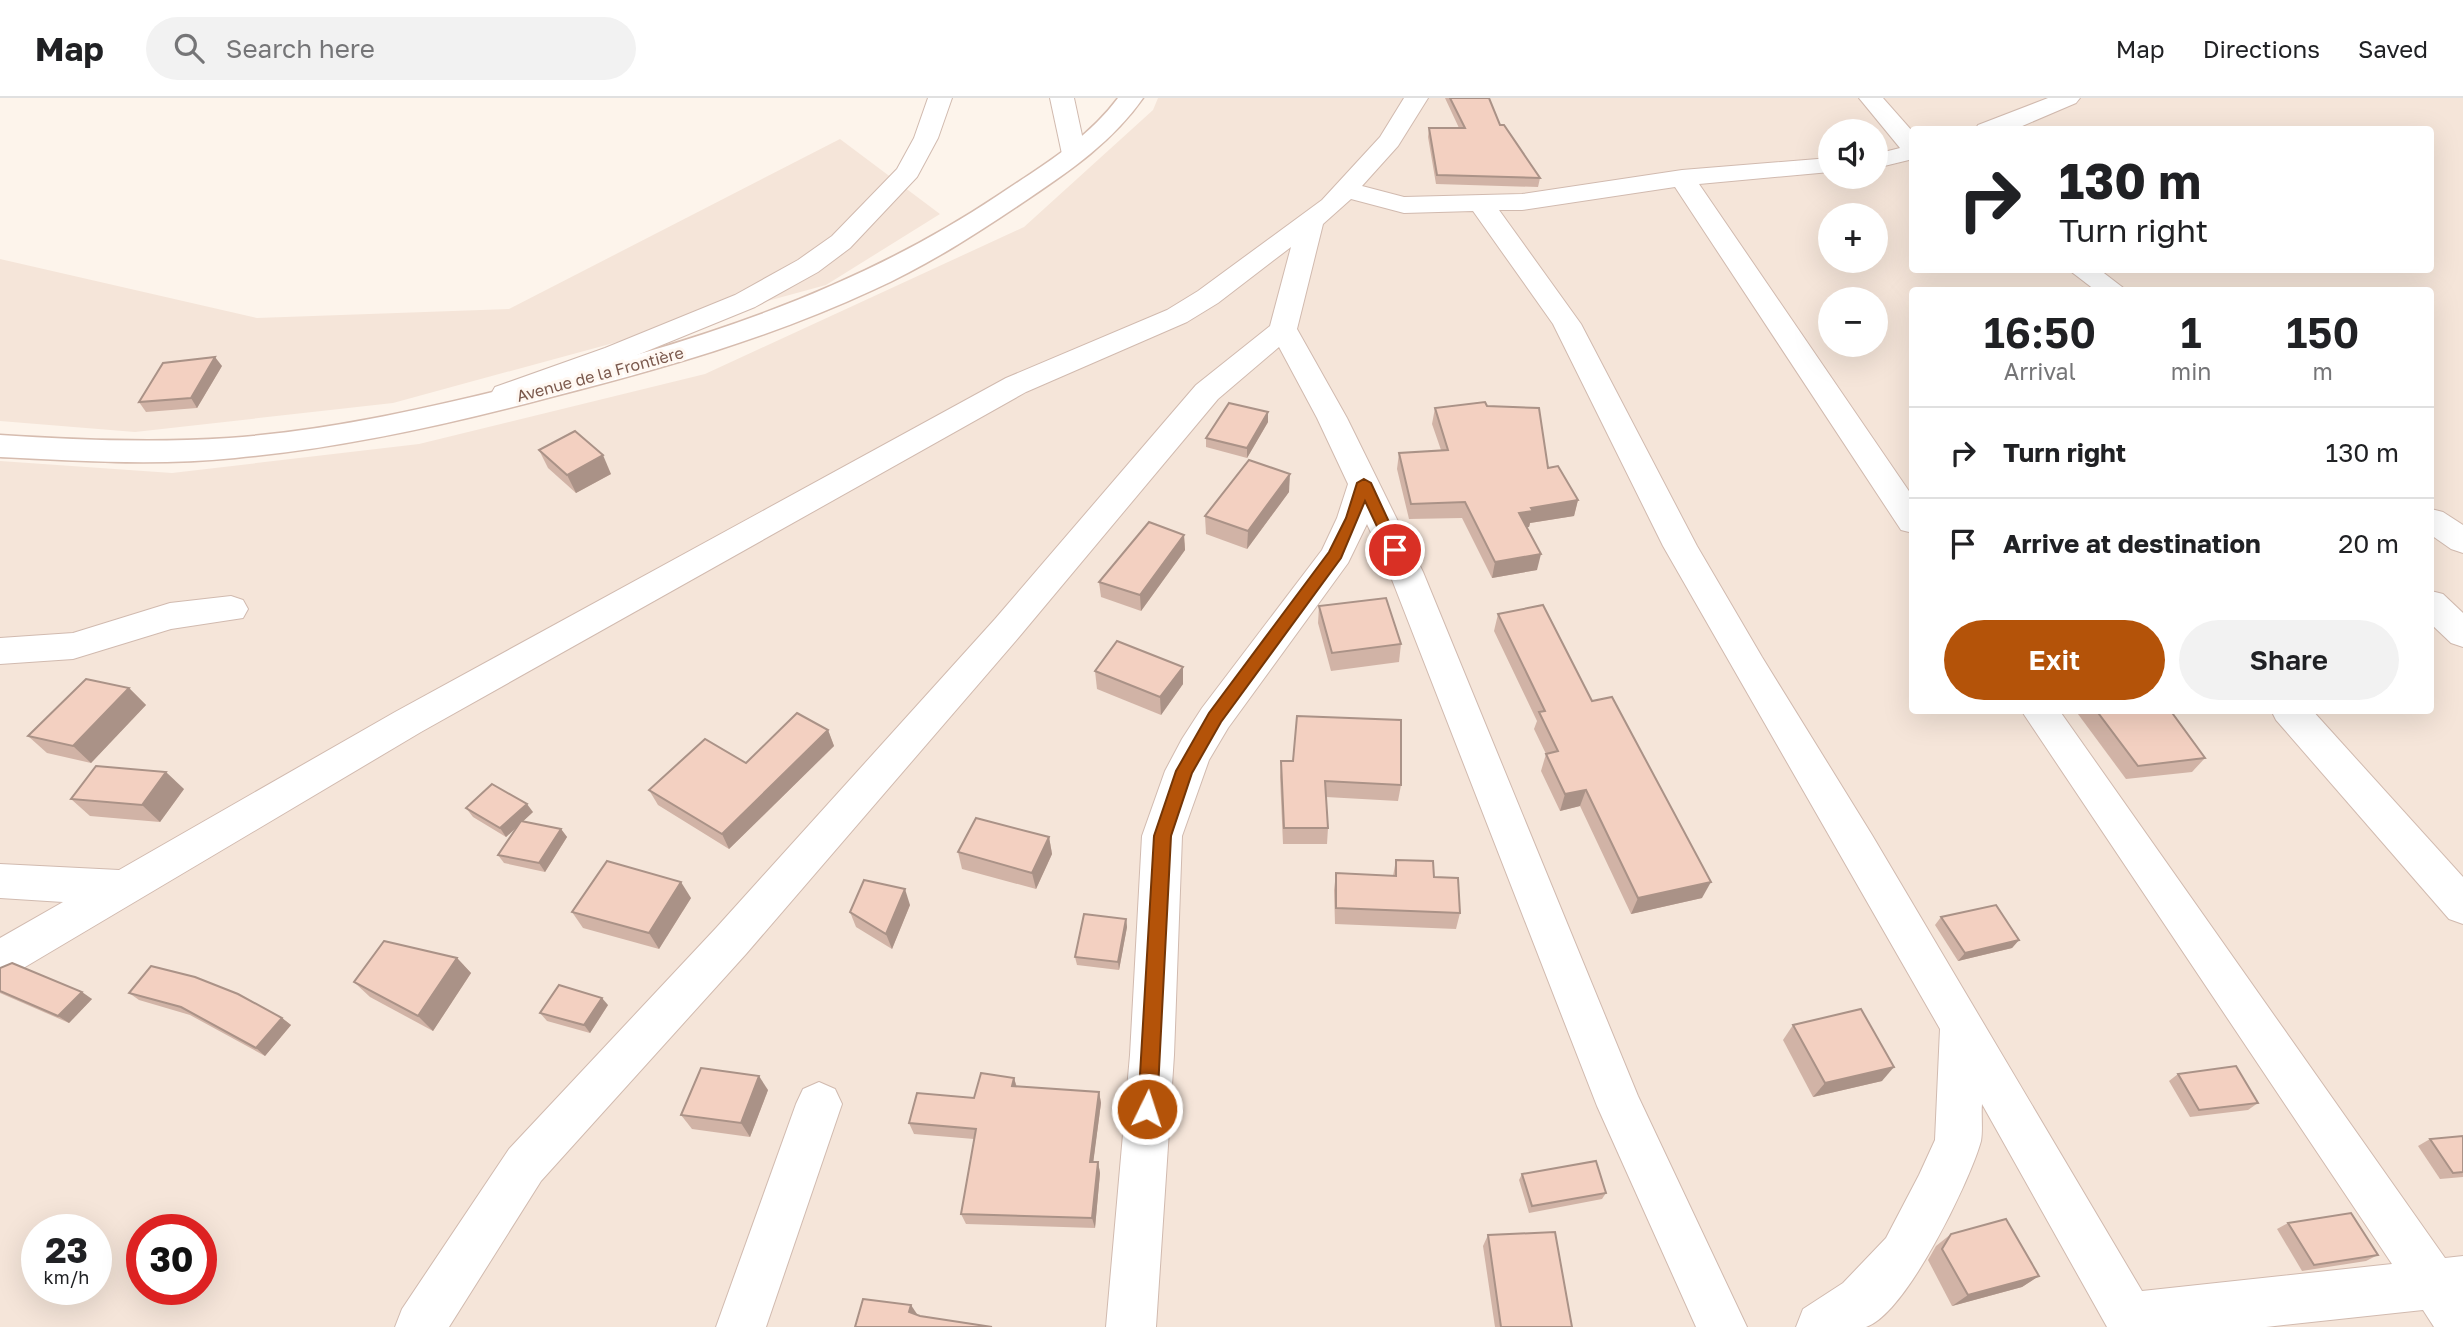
<!DOCTYPE html>
<meta charset="utf-8">
<style>
body{margin:0;font-family:"Golos Text",sans-serif;background:#f2f2f2;color:#202124;height:100vh;display:flex;flex-direction:column;font-size:26px;white-space:nowrap}
*{box-sizing:border-box;margin:0}
p{font-size:23px;color:#757577}
.icon{flex:none;width:38px;height:38px;fill:none;stroke:currentColor;stroke-width:2;stroke-linecap:round;stroke-linejoin:round}
.map{position:relative;flex:1;overflow:hidden}
.drawer{position:absolute;left:1909px;top:189px;width:525px;height:427px;display:flex;flex-direction:column;background:#fff;border-radius:7px;box-shadow:0 7px 28px #0002}
.drawer>*{flex:none}
.guide{position:absolute;left:1909px;top:28px;width:525px;height:147px;border-radius:7px;box-shadow:0 7px 28px #0002;background:#fff;color:#202124;overflow:hidden}
.tools{position:absolute;left:1818px;top:21px;display:grid;gap:14px}
.tools a{display:grid;place-items:center;width:70px;height:70px;border-radius:50%;background:#fff;box-shadow:0 7px 28px #0002;font-size:35px}
.speed{position:absolute;left:21px;top:1116px;display:flex;gap:14px;font-size:35px;font-weight:700;text-align:center}
.speed>*{display:grid;place-content:center;width:91px;height:91px;border-radius:50%;background:#fff;box-shadow:0 7px 28px #0002;line-height:1}
.speed small{font-size:18px;font-weight:400}
.speed .limit{border:10px solid #d22;background:#fff;color:#111}
.pin{position:absolute;display:grid;place-items:center;width:60px;height:60px;color:#fff;margin:-30px;border:4px solid #fff;border-radius:50%;box-shadow:0 2px 7px #0007}
.me{position:absolute;width:77px;margin:-38px;rotate:4deg;stroke-linejoin:round;filter:drop-shadow(0 0 5px #0008)}
.turn{display:flex;align-items:center;gap:24px;height:147px;padding:0 35px;font-size:32px}
.turn .icon{width:91px;height:91px;stroke-width:2.5}
.turn b{display:block;font-size:49px;line-height:60px}
.eta{display:flex;justify-content:space-evenly;align-items:center;height:119px;text-align:center}
.eta b{font-size:42px;font-weight:600;line-height:49px}
.action{display:flex;gap:14px;margin-top:auto;padding:14px 35px}
.action a{flex:1;height:80px;border-radius:42px;background:#b45309;color:#fff;font-size:28px;font-weight:600;line-height:80px;text-align:center}
.action a+a{background:#f2f2f2;color:#202124}
ul{padding:0;list-style:none}
li{display:flex;align-items:center;gap:21px;height:91px;padding:0 35px;border-top:2px solid #e0e0e0}
li div{flex:1}
li b{display:block;font-size:26px}
li em{font-style:normal}
header{display:flex;align-items:center;gap:42px;box-sizing:border-box;height:98px;padding:0 35px;background:#fff;border-bottom:2px solid #e0e0e0}
header strong{font-size:33px}
nav{display:flex;gap:38px;margin-inline-start:auto;font-size:24px}
.search{width:490px;height:63px;background:#f2f2f2;display:flex;align-items:center;gap:18px;box-sizing:border-box;padding:0 24px;border-radius:38px;color:#757577;font-size:26px}
.map>svg:first-child{display:block}
.residential{fill:#f5e5d9;fill-rule:evenodd}
.lines{fill:none;stroke-linecap:round;stroke-linejoin:round}
.street-casing{stroke:#d1baaf;stroke-width:2}
.secondary-casing{stroke:#d6bcaf;stroke-width:3}
.street{fill:#fff;fill-rule:evenodd}
.secondary{fill:#fff;fill-rule:evenodd}
.wall{fill:#d1b3a6}
.shaded-wall{fill:#aa9287}
.building{fill:#f3d0c1;stroke:#aa9287;stroke-width:2}
.route{fill:#b45309;stroke:#753606;stroke-width:2}
.labels{text-anchor:middle;stroke-width:6;stroke-linejoin:round;paint-order:stroke}
.far-street-label{font-size:16px;fill:#7a584c;stroke:#fff8f2}
</style>
<header>
<strong>Map</strong>
<div class="search"><svg class="icon" aria-label="search" viewBox="0 0 24 24"><circle cx="10" cy="10" r="6"/><path d="M15 15l6 6"/></svg>Search here</div>
<nav><a>Map</a><a>Directions</a><a>Saved</a></nav>
</header>
<div class="map">
<svg width="2463" height="1229" viewBox="0 0 2463 1229">
<rect width="100%" height="100%" fill="#fdf4eb"/>
<g class="residential">
<path d="M 1158,0 L 2463,0 L 2463,1229 L 0,1229 L 0,363 L 172,375 L 419,346 L 705,276 L 1024,129 L 1153,12 ZM 1913,32 L 2431,32 L 2431,172 L 1913,172 ZM 1830,33 L 1876,33 L 1876,79 L 1830,79 ZM 1830,117 L 1876,117 L 1876,163 L 1830,163 ZM 1913,192 L 2431,192 L 2431,612 L 1913,612 ZM 1830,201 L 1876,201 L 1876,247 L 1830,247 ZM 37,1132 L 96,1132 L 96,1192 L 37,1192 ZM 142,1132 L 201,1132 L 201,1192 L 142,1192 Z"/>
<polygon points="840,41 940,116 826,187 393,305 135,334 0,323 0,161 257,220 509,211"/>
</g>
<g class="lines">
<g class="street-casing">
<g id="street">
<polygon points="928,0 952,0 938,40 917,79 850,150 818,174 755,209 625,262 517,303 506,305 495,303 491,296 495,289 605,250 735,197 798,162 832,138 897,71 914,40"/>
<polygon points="1050,0 1074,0 1086,56 1083,61 1074,63 1065,61 1062,56"/>
<path d="M 1404,0 L 1428,0 L 1398,48 L 1362,88 L 1404,99 L 1522,96 L 1682,72 L 1830,60 L 1830,74 L 1699,86 L 1913,399 L 1913,435 L 1901,432 L 1675,89 L 1522,112 L 1499,112 L 1581,226 L 1697,448 L 1762,559 L 1872,737 L 2142,1193 L 2392,1166 L 2021,612 L 2059,612 L 2445,1160 L 2463,1158 L 2463,1229 L 2434,1229 L 2423,1212 L 2266,1229 L 2107,1229 L 1982,1006 C 1981,1017 1983,1032 1981,1043 C 1970,1083 1906,1216 1866,1229 C 1853,1229 1812,1229 1796,1229 L 1803,1211 L 1843,1185 L 1886,1140 L 1919,1077 L 1935,1042 L 1940,931 L 1663,448 L 1553,226 L 1473,113 L 1404,115 L 1351,101 L 1323,126 L 1297,231 L 1347,320 L 1423,474 L 1638,998 L 1747,1229 L 1696,1229 L 1597,1008 L 1389,474 L 1367,426 L 1348,465 L 1228,630 L 1209,662 L 1182,738 L 1174,957 L 1156,1229 L 1106,1229 L 1130,957 L 1142,738 L 1165,673 L 1182,641 L 1202,610 L 1322,452 L 1337,420 L 1348,386 L 1317,320 L 1279,249 L 1218,301 L 1019,539 L 746,856 L 541,1083 L 449,1229 L 395,1229 L 402,1211 L 509,1051 L 716,830 L 995,521 L 1196,287 L 1270,228 L 1291,149 L 1218,205 L 1187,224 L 1026,294 L 421,634 L 15,875 L 0,881 L 0,840 L 63,804 L 0,800 L 0,766 L 119,772 L 395,614 L 1006,280 L 1167,212 L 1198,193 L 1322,102 L 1380,39 Z"/>
<polygon points="1859,0 1883,0 1913,34 1913,61 1876,70 1876,56 1900,50"/>
<polygon points="2048,0 2080,0 2076,5 2013,32 1975,32 1978,27"/>
<polygon points="2069,172 2100,172 2126,192 2095,192"/>
<polygon points="2431,411 2443,414 2463,427 2463,455 2451,451 2431,437"/>
<polygon points="2431,493 2443,496 2463,515 2463,549 2451,545 2431,526"/>
<polygon points="231,498 243,502 248,511 243,520 171,531 73,561 0,566 0,540 73,535 170,505"/>
<polygon points="2271,612 2312,612 2463,779 2463,826 2449,821 2276,622"/>
<polygon points="819,984 835,991 842,1006 766,1229 716,1229 796,1006 803,991"/>
</g>
</g>
<g class="secondary-casing">
<path id="secondary" d="M 1118,0 L 1143,0 C 1113,43 1071,72 1028,101 C 978,135 928,167 873,192 C 770,240 660,271 551,299 C 447,327 342,350 235,360 C 157,368 78,363 0,359 L 0,337 C 76,342 152,345 229,340 C 325,333 420,312 513,289 C 684,248 850,196 997,98 C 1040,69 1087,42 1118,0 Z"/>
</g>
<use href="#street" class="street"/>
<use href="#secondary" class="secondary"/>
</g>
<g class="wall">
<polygon points="1445,0 1489,0 1500,27 1540,80 1538,89 1436,86 1428,39 1429,30 1459,30"/>
<polygon points="222,268 197,310 146,314 139,304"/>
<polygon points="1487,308 1548,370 1578,402 1574,418 1530,425 1529,429 1526,429 1537,472 1492,480 1462,420 1409,421 1397,371 1399,355 1441,352 1432,326 1435,310"/>
<polygon points="1268,324 1247,360 1206,349 1206,340"/>
<polygon points="539,352 611,376 576,395 548,370"/>
<polygon points="1289,394 1247,451 1206,436 1205,418"/>
<polygon points="1184,437 1185,452 1141,513 1101,499 1099,484"/>
<polygon points="1319,508 1401,546 1399,564 1331,573 1318,525"/>
<polygon points="1498,516 1592,603 1702,800 1631,816 1580,708 1560,713 1541,673 1546,656 1534,631 1537,623 1494,533"/>
<polygon points="1183,569 1183,586 1161,617 1097,591 1095,573"/>
<polygon points="129,590 146,607 91,665 47,655 28,638"/>
<polygon points="2075,612 2170,612 2205,660 2192,674 2126,681"/>
<polygon points="828,632 834,648 729,751 658,707 649,692 746,665"/>
<polygon points="1281,663 1401,687 1398,703 1326,699 1328,730 1327,746 1283,746 1280,679"/>
<polygon points="184,691 160,724 90,718 71,701"/>
<polygon points="466,710 533,714 523,723 561,731 567,739 545,774 504,765 498,757 517,729 506,739 473,719"/>
<polygon points="1049,739 1052,756 1036,791 962,771 958,754"/>
<polygon points="1396,762 1434,779 1460,815 1456,831 1335,826 1334,792 1336,775 1393,778"/>
<polygon points="691,800 659,851 583,830 572,814"/>
<polygon points="910,807 892,851 856,829 850,814"/>
<polygon points="1941,819 2019,842 2012,850 1958,863 1935,827"/>
<polygon points="1126,821 1127,829 1119,872 1077,867 1075,859"/>
<polygon points="457,860 471,875 433,933 370,899 354,884"/>
<polygon points="0,870 92,901 69,925 0,895"/>
<polygon points="129,895 282,920 291,927 265,958 190,917 139,902"/>
<polygon points="608,907 590,935 547,923 540,915"/>
<polygon points="1793,927 1882,983 1813,999 1783,942"/>
<polygon points="2178,976 2258,1005 2248,1012 2190,1019 2169,983"/>
<polygon points="1014,980 1017,989 1099,994 1101,1005 1093,1064 1098,1064 1100,1075 1095,1130 966,1126 961,1116 974,1041 914,1036 909,1025 974,1000"/>
<polygon points="768,992 750,1039 692,1031 681,1017"/>
<polygon points="2463,1038 2463,1079 2440,1081 2418,1048 2430,1041"/>
<polygon points="1522,1076 1606,1095 1602,1101 1529,1115 1519,1082"/>
<polygon points="2288,1125 2378,1157 2366,1163 2302,1173 2277,1131"/>
<polygon points="1951,1136 2039,1178 2022,1189 1952,1208 1928,1162 1936,1148"/>
<polygon points="1488,1137 1572,1229 1495,1229 1483,1148"/>
</g>
<g class="shaded-wall">
<polygon points="215,259 222,268 197,310 191,300"/>
<polygon points="1268,314 1268,324 1247,360 1247,350"/>
<polygon points="603,357 611,376 576,395 567,377"/>
<polygon points="1290,376 1289,394 1247,451 1248,433"/>
<polygon points="1578,402 1574,418 1530,425 1529,429 1515,431 1519,415 1531,410"/>
<polygon points="1184,437 1185,452 1141,513 1140,497"/>
<polygon points="1541,456 1537,472 1492,480 1495,464"/>
<polygon points="1183,569 1183,586 1161,617 1160,599"/>
<polygon points="129,590 146,607 91,665 73,648"/>
<polygon points="828,632 834,648 729,751 722,736"/>
<polygon points="166,674 184,691 160,724 142,707"/>
<polygon points="1586,692 1580,708 1560,713 1565,696"/>
<polygon points="527,706 533,714 506,739 500,730"/>
<polygon points="561,731 567,739 545,774 539,765"/>
<polygon points="1049,739 1052,756 1036,791 1032,775"/>
<polygon points="681,784 691,800 659,851 649,835"/>
<polygon points="1711,784 1702,800 1631,816 1638,800"/>
<polygon points="905,791 910,807 892,851 886,836"/>
<polygon points="1126,821 1127,829 1119,872 1118,864"/>
<polygon points="2019,842 2012,850 1958,863 1965,855"/>
<polygon points="457,860 471,875 433,933 418,918"/>
<polygon points="82,894 92,901 69,925 58,918"/>
<polygon points="602,900 608,907 590,935 584,927"/>
<polygon points="282,920 291,927 265,958 256,950"/>
<polygon points="1894,969 1882,983 1813,999 1825,985"/>
<polygon points="759,978 768,992 750,1039 741,1025"/>
<polygon points="1014,980 1017,991 1012,988"/>
<polygon points="1099,994 1101,1005 1092,1074 1090,1064"/>
<polygon points="1098,1064 1100,1075 1095,1130 1092,1120"/>
<polygon points="2039,1178 2022,1189 1952,1208 1968,1197"/>
<polygon points="911,1207 917,1216 915,1223 909,1214"/>
</g>
<g class="building">
<polygon points="1450,0 1489,0 1500,27 1504,27 1540,80 1437,77 1429,30 1465,30"/>
<polygon points="215,259 191,300 139,304 163,265"/>
<polygon points="1485,304 1487,308 1539,310 1548,370 1558,368 1578,402 1531,410 1533,413 1519,415 1541,456 1495,464 1465,404 1411,406 1399,355 1448,352 1435,310"/>
<polygon points="1229,305 1268,314 1247,350 1206,340"/>
<polygon points="575,333 603,357 567,377 539,352"/>
<polygon points="1249,362 1290,376 1248,433 1205,418"/>
<polygon points="1149,424 1184,437 1140,497 1099,484"/>
<polygon points="1386,500 1401,546 1332,555 1319,508"/>
<polygon points="1543,507 1592,603 1612,599 1711,784 1638,800 1586,692 1565,696 1546,656 1558,653 1539,614 1545,613 1498,516"/>
<polygon points="1117,543 1183,569 1160,599 1095,573"/>
<polygon points="86,581 129,590 73,648 28,638"/>
<polygon points="2096,612 2170,612 2205,660 2138,668"/>
<polygon points="797,615 828,632 722,736 649,692 705,641 746,665"/>
<polygon points="1297,618 1401,622 1401,687 1325,683 1328,730 1284,730 1281,663 1293,663"/>
<polygon points="96,668 166,674 142,707 71,701"/>
<polygon points="492,686 527,706 500,730 466,710"/>
<polygon points="976,720 1049,739 1032,775 958,754"/>
<polygon points="521,723 561,731 539,765 498,757"/>
<polygon points="1396,762 1433,763 1434,779 1458,780 1460,815 1336,810 1336,775 1396,778"/>
<polygon points="607,763 681,784 649,835 572,814"/>
<polygon points="864,782 905,791 886,836 850,814"/>
<polygon points="1996,807 2019,842 1965,855 1941,819"/>
<polygon points="1084,816 1126,821 1118,864 1075,859"/>
<polygon points="384,843 457,860 418,918 354,884"/>
<polygon points="12,865 82,894 58,918 0,893 0,870"/>
<polygon points="151,868 195,879 238,896 282,920 256,950 181,909 129,895"/>
<polygon points="559,887 602,900 584,927 540,915"/>
<polygon points="1861,911 1894,969 1825,985 1793,927"/>
<polygon points="2236,968 2258,1005 2199,1012 2178,976"/>
<polygon points="701,970 759,978 741,1025 681,1017"/>
<polygon points="981,975 1014,980 1012,988 1099,994 1090,1064 1098,1064 1092,1120 961,1116 976,1031 909,1025 917,995 974,1000"/>
<polygon points="2463,1038 2463,1074 2453,1075 2430,1041"/>
<polygon points="1596,1063 1606,1095 1532,1108 1522,1076"/>
<polygon points="2351,1115 2378,1157 2314,1167 2288,1125"/>
<polygon points="2006,1121 2039,1178 1968,1197 1942,1151 1951,1136"/>
<polygon points="1555,1134 1572,1229 1501,1229 1488,1137"/>
<polygon points="863,1201 911,1207 909,1214 920,1218 992,1229 855,1229"/>
</g>
<polygon class="route" points="1364,381 1371,385 1402,452 1400,456 1390,456 1365,403 1341,460 1221,624 1192,675 1171,738 1157,1011 1154,1018 1147,1021 1141,1018 1138,1011 1154,738 1176,673 1209,615 1329,454 1346,420 1357,385"/>
<g class="labels">
<g class="far-street-label">
<text transform="translate(600 276) rotate(-15)" y="6">Avenue de la Frontière</text>
</g>
</g>
</svg>
<div class="tools">
<a><svg class="icon" aria-label="sound" viewBox="0 0 24 24"><path d="M4 9h4l5-4v14l-5-4H4zM17 9q2 3 0 6"/></svg></a>
<a>+</a>
<a>−</a>
</div>
<div class="speed"><div>23<small>km/h</small></div><div class="limit">30</div></div>
<div class="pin" style="left:1395px;top:452px;background:#d93025"><svg class="icon" aria-label="arrive" viewBox="0 0 24 24"><path d="M6 21V4h12l-3 4 3 4H6"/></svg></div>
<svg class="me" style="left:1147px;top:1011px" viewBox="-20 -20 40 40"><circle r="17" fill="#b45309" stroke="#fff" stroke-width="3"/><path d="M0-11L8 9 0 5-8 9z" fill="#fff"/></svg>
<div class="guide">
<div class="turn"><svg class="icon" aria-label="right" viewBox="0 0 24 24"><path d="M7 20v-9h11M14 6l5 5-5 5"/></svg><div><b>130 m</b>Turn right</div></div>
</div>
<section class="drawer">
<div class="eta">
<div><b>16:50</b><p>Arrival</p></div>
<div><b>1</b><p>min</p></div>
<div><b>150</b><p>m</p></div>
</div>
<ul>
<li><svg class="icon" aria-label="right" viewBox="0 0 24 24"><path d="M7 20v-9h11M14 6l5 5-5 5"/></svg><div><b>Turn right</b></div><em>130 m</em></li>
<li><svg class="icon" aria-label="arrive" viewBox="0 0 24 24"><path d="M6 21V4h12l-3 4 3 4H6"/></svg><div><b>Arrive at destination</b></div><em>20 m</em></li>
</ul>
<div class="action"><a>Exit</a><a>Share</a></div>
</section>
</div>
